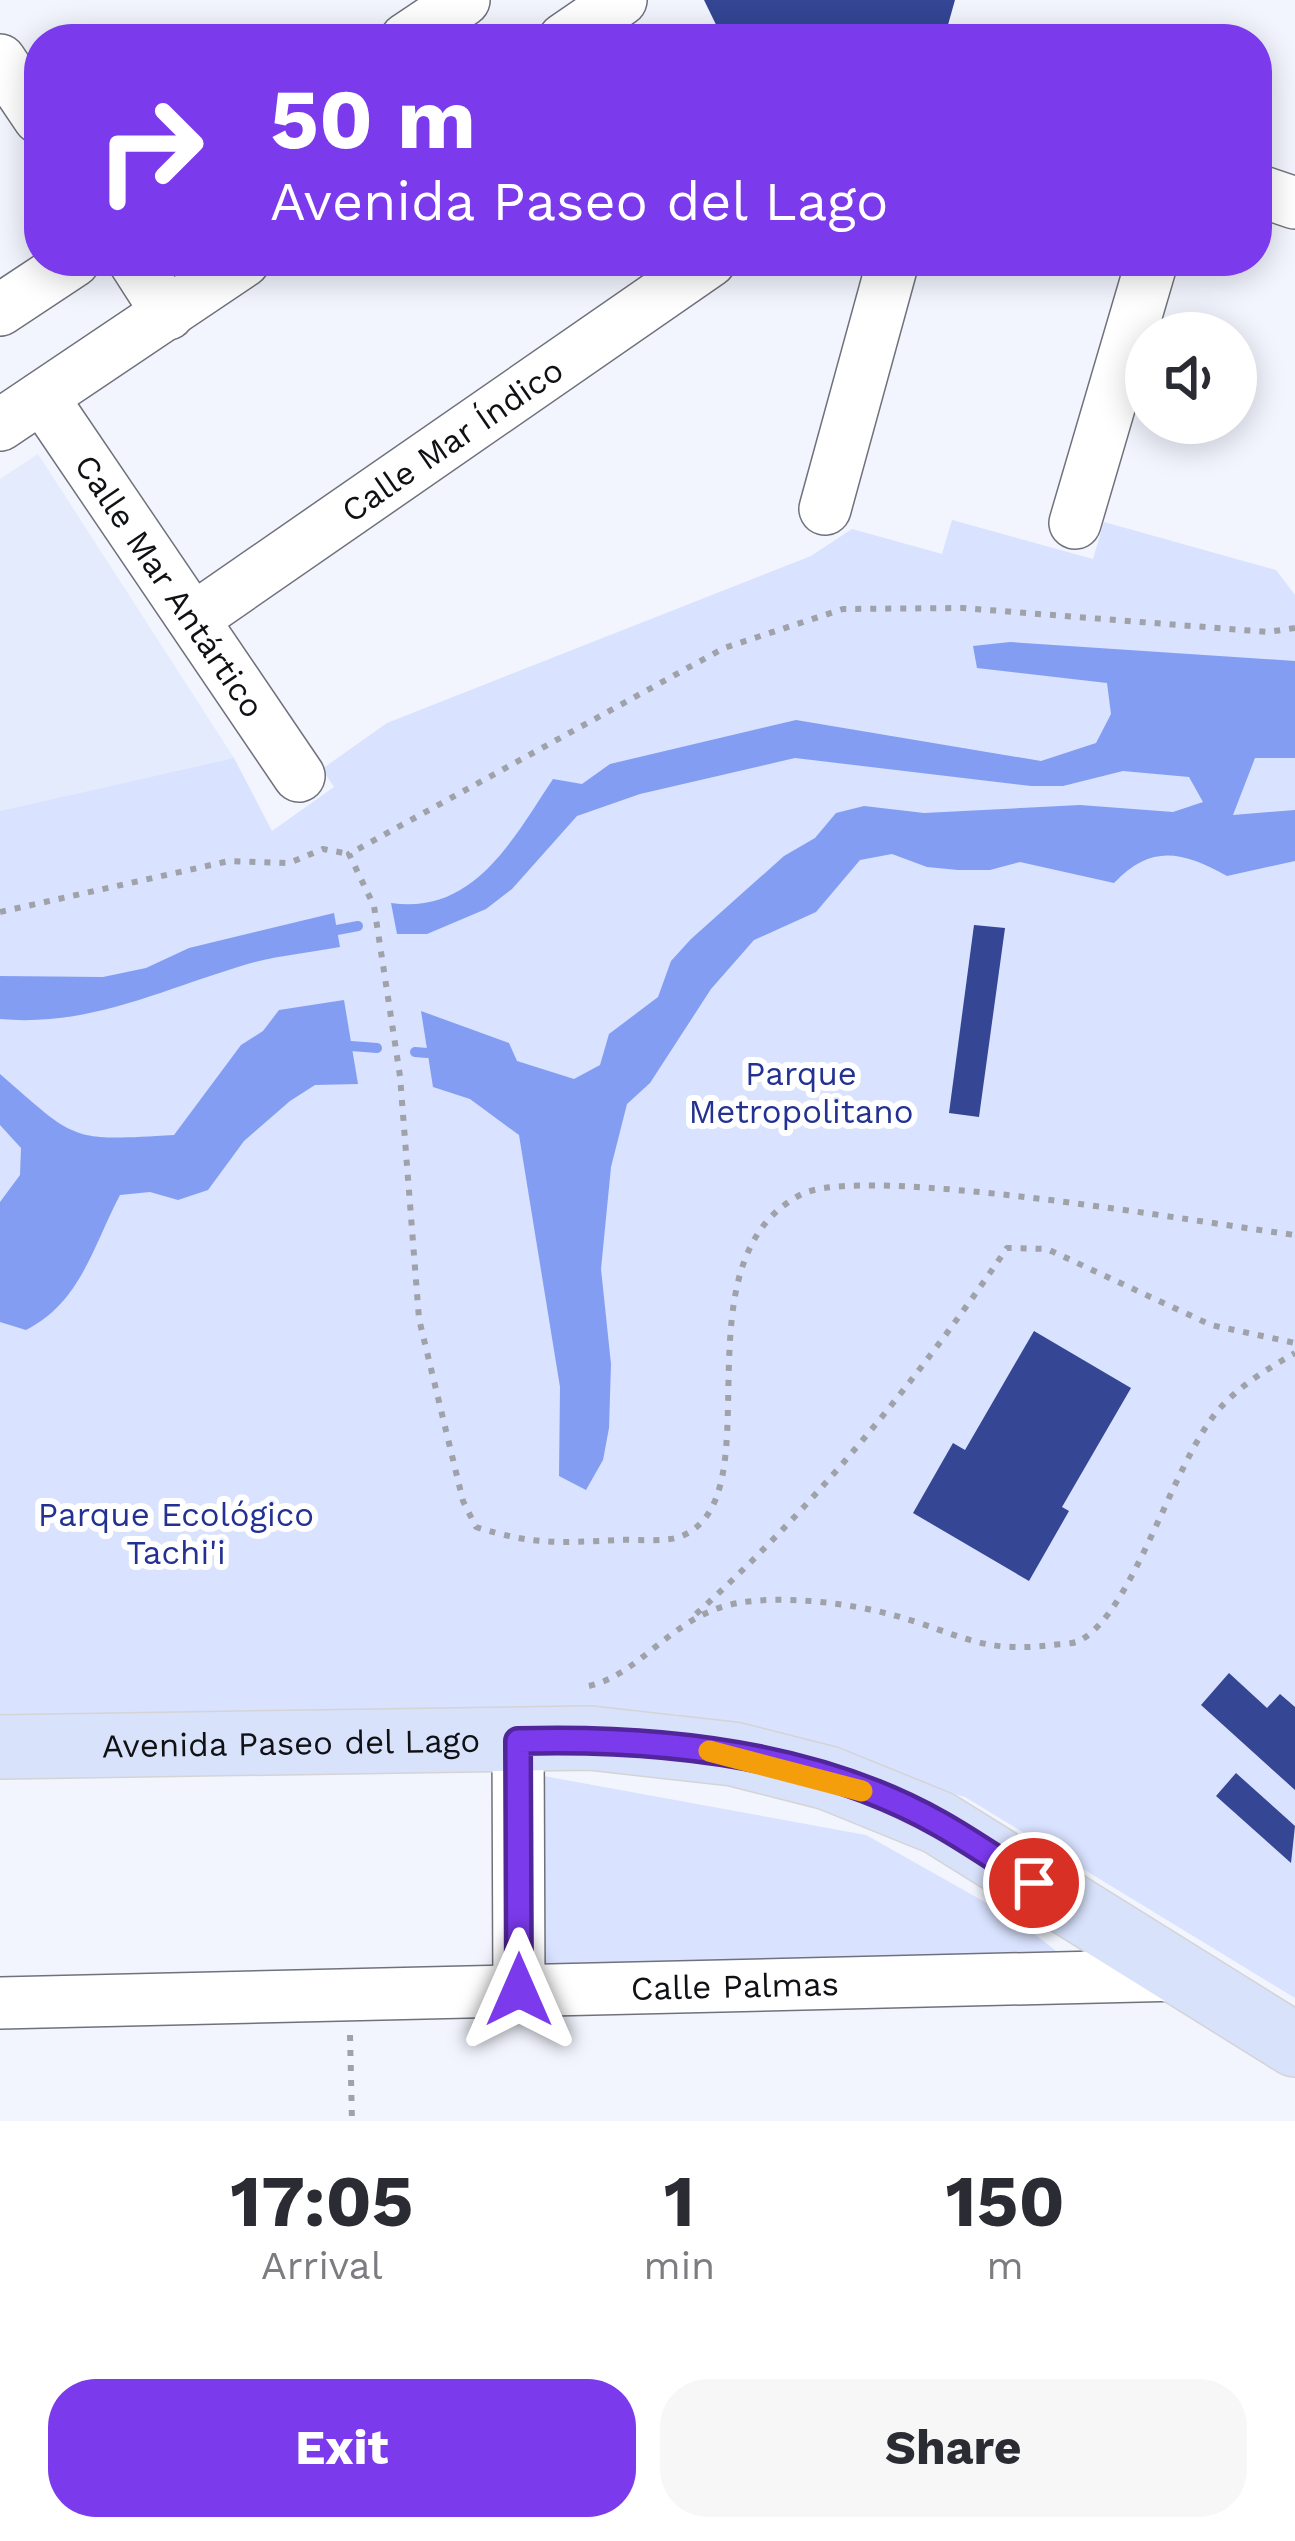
<!DOCTYPE html>
<meta charset="utf-8">
<style>
body{margin:0;font-family:"Work Sans",sans-serif;background:#f7f7f7;color:#2b2b33;height:100vh;display:flex;flex-direction:column;font-size:45px;white-space:nowrap}
*{box-sizing:border-box;margin:0}
p{font-size:39px;color:#7c7c81}
.icon{flex:none;width:66px;height:66px;fill:none;stroke:currentColor;stroke-width:2;stroke-linecap:round;stroke-linejoin:round}
.map{position:relative;height:2121px;overflow:hidden}
.panel{display:flex;flex-direction:column;background:#fff;flex:1}
.panel>*{flex:none}
.banner{position:absolute;left:24px;top:24px;width:1248px;height:252px;border-radius:48px;box-shadow:0 6px 30px #0003;background:#7c3aed;color:#fff;overflow:hidden}
.tools{position:absolute;left:1125px;top:312px;display:grid;gap:24px}
.tools a{display:grid;place-items:center;width:132px;height:132px;border-radius:50%;background:#fff;box-shadow:0 6px 30px #0003;font-size:60px}
.pin{position:absolute;display:grid;place-items:center;width:102px;height:102px;color:#fff;margin:-51px;border:6px solid #fff;border-radius:50%;box-shadow:0 3px 12px #0007}
.me{position:absolute;width:132px;margin:-66px;rotate:0deg;stroke-linejoin:round;filter:drop-shadow(0 0 9px #0008)}
.turn{display:flex;align-items:center;gap:42px;height:252px;padding:0 48px;font-size:54px}
.turn .icon{width:156px;height:156px;stroke-width:2.5}
.turn b{display:block;font-size:84px;line-height:102px}
.eta{display:flex;justify-content:space-evenly;align-items:center;height:204px;text-align:center}
.eta b{font-size:72px;font-weight:700;line-height:84px}
.button{display:flex;gap:24px;margin-top:auto;padding:24px 48px}
.button a{flex:1;height:138px;border-radius:48px;background:#7c3aed;color:#fff;font-size:48px;font-weight:700;line-height:138px;text-align:center}
.button a+a{background:#f7f7f7;color:#2b2b33}
.map>svg:first-child{display:block}
.built{fill:#e4ebfd}
.green{fill:#d9e2fe}
.water{fill:#839df3}
.lines{fill:none;stroke-linecap:round;stroke-linejoin:round}
.stream{stroke:#839df3;stroke-width:10}
.building{fill:#344694}
.minor-casing{stroke:#6f727c;stroke-width:54}
.major-casing{stroke:#d4d4d5;stroke-width:66}
.path{stroke:#a0a2a9;stroke-width:6;stroke-dasharray:6 9;stroke-linecap:butt}
.minor{stroke:#fff;stroke-width:51}
.major{stroke:#d9e2fb;stroke-width:63}
.route-casing{stroke:#51269a;stroke-width:30}
.route{stroke:#7c3aed;stroke-width:21}
.slow{stroke:#f59e0b;stroke-width:21}
.labels{text-anchor:middle;stroke-width:12;stroke-linejoin:round;paint-order:stroke}
.street-label{font-size:33px;fill:#101114;stroke:#fff}
.park-label{font-size:33px;fill:#233192;stroke:#fff}
</style>
<div class="map">
<svg width="1295" height="2121" viewBox="0 0 1295 2121">
<rect width="100%" height="100%" fill="#f2f5fe"/>
<polygon class="built" points="38,454 234,758 0,811 0,479"/>
<g class="green">
<polygon points="952,520 1093,559 1104,522 1276,570 1295,595 1295,1998 965,1797 675,1714 0,1717 0,811 234,758 272,831 334,787 322,769 387,723 811,556 852,529 942,554"/>
<polygon points="538,1775 866,1835 1015,1919 1069,1961 532,1968"/>
</g>
<g class="water">
<path d="M 1010,642 L 1295,661 L 1295,758 L 1255,758 L 1233,815 L 1295,810 L 1295,861 L 1227,876 C 1182,851 1151,844 1114,883 L 1020,862 L 990,870 L 958,870 L 927,867 L 892,854 L 860,860 L 816,912 L 754,940 L 711,989 L 650,1083 L 627,1104 L 611,1167 L 601,1269 L 611,1364 L 609,1428 L 603,1460 L 586,1490 L 559,1476 L 560,1387 L 519,1135 L 470,1099 L 433,1087 L 421,1011 L 509,1043 L 517,1061 L 574,1079 L 600,1065 L 609,1034 L 658,997 L 671,961 L 691,939 L 784,856 L 815,838 L 836,813 L 864,806 L 924,813 L 1080,805 L 1173,812 L 1203,802 L 1189,777 L 1123,771 L 1063,786 L 1031,786 L 795,758 L 640,794 L 577,816 L 512,889 L 486,909 L 427,934 L 397,934 L 391,903 C 474,915 513,839 553,779 L 582,784 L 610,764 L 796,720 L 1041,761 L 1096,743 L 1111,714 L 1107,683 L 977,668 L 973,646 Z"/>
<path d="M 334,913 L 340,947 C 308,953 272,956 241,966 C 159,991 87,1027 0,1019 L 0,976 L 103,977 L 146,968 L 189,948 Z"/>
<path d="M 344,1000 L 358,1084 L 315,1085 L 290,1101 L 244,1141 L 208,1190 L 178,1200 L 150,1192 L 120,1195 C 93,1246 81,1302 26,1330 L 0,1322 L 0,1202 L 20,1175 L 21,1148 L 0,1125 L 0,1074 C 78,1142 70,1141 174,1135 L 241,1045 L 263,1031 L 279,1010 Z"/>
</g>
<g class="lines">
<g class="stream">
<polyline points="337,930 358,926"/>
<polyline points="351,1046 377,1048"/>
<polyline points="415,1052 427,1053"/>
</g>
</g>
<g class="building">
<polygon points="704,0 955,0 944,39 723,39"/>
<polygon points="974,925 1005,928 979,1117 949,1113"/>
<polygon points="1034,1331 1131,1388 1062,1507 1069,1511 1029,1581 913,1513 953,1443 965,1450"/>
<polygon points="1229,1673 1267,1708 1280,1694 1295,1707 1295,1790 1201,1705"/>
<polygon points="1236,1773 1295,1826 1291,1863 1216,1796"/>
</g>
<g class="lines">
<g class="minor-casing">
<g id="minor">
<polyline points="406,39 464,0"/>
<polyline points="564,39 621,0"/>
<polyline points="0,60 39,118"/>
<polyline points="1257,190 1295,203"/>
<polyline points="134,261 168,314"/>
<polyline points="0,310 74,261"/>
<path id="s1" d="M 42,397 L 299,776"/>
<polyline points="0,425 244,261"/>
<polyline points="825,509 893,261"/>
<polyline points="1075,523 1152,261"/>
<path id="s2" d="M 193,619 L 710,261"/>
<polyline points="518,1741 519,1990"/>
<path id="s3" d="M 0,2003 L 1181,1975"/>
</g>
</g>
<g class="major-casing">
<g id="major">
<path id="s4" d="M 0,1747 L 590,1738 L 733,1754 L 828,1778 L 939,1823 L 1295,2045"/>
</g>
</g>
<g class="path">
<path d="M 1295,628 L 1268,632 L 963,608 L 843,609 L 724,648 L 349,854 L 374,906 L 400,1076 L 419,1319 L 463,1501 L 476,1527 C 533,1545 560,1543 618,1540 C 637,1539 665,1543 682,1536 C 777,1495 672,1263 800,1195 C 860,1162 1208,1224 1295,1235"/>
<polyline points="0,912 229,861 289,863 323,849 349,854"/>
<path d="M 696,1614 C 815,1506 917,1381 1007,1248 L 1047,1249 L 1211,1325 L 1295,1343"/>
<path d="M 589,1686 C 642,1674 673,1614 738,1603 C 783,1595 849,1603 893,1615 C 959,1633 980,1654 1052,1645 C 1059,1644 1073,1644 1079,1641 C 1135,1612 1173,1459 1221,1407 C 1242,1384 1269,1368 1295,1353"/>
<polyline points="350,2035 352,2121"/>
</g>
<use href="#minor" class="minor"/>
<use href="#major" class="major"/>
</g>
<g class="lines">
<g class="route-casing">
<path id="route" d="M 519,1990 L 518,1741 C 659,1737 815,1753 940,1824 C 972,1842 1003,1864 1034,1883"/>
</g>
<use href="#route" class="route"/>
<polyline class="slow" points="709,1751 862,1791"/>
</g>
<g class="labels">
<g class="street-label">
<text dy="12" stroke="none"><textPath href="#s2" startOffset="315">Calle Mar Índico</textPath></text>
<text dy="12" stroke="none"><textPath href="#s1" startOffset="228">Calle Mar Antártico</textPath></text>
<text dy="12" stroke="none"><textPath href="#s4" startOffset="291">Avenida Paseo del Lago</textPath></text>
<text dy="12" stroke="none"><textPath href="#s3" startOffset="735">Calle Palmas</textPath></text>
</g>
<g class="park-label">
<text x="801" y="1085">Parque<tspan x="801" dy="38">Metropolitano</tspan></text>
<text x="176" y="1526">Parque Ecológico<tspan x="176" dy="38">Tachi'i</tspan></text>
</g>
</g>
</svg>
<div class="tools">
<a><svg class="icon" aria-label="sound" viewBox="0 0 24 24"><path d="M4 9h4l5-4v14l-5-4H4zM17 9q2 3 0 6"/></svg></a>
</div>
<div class="pin" style="left:1034px;top:1883px;background:#d93025"><svg class="icon" aria-label="arrive" viewBox="0 0 24 24"><path d="M6 21V4h12l-3 4 3 4H6"/></svg></div>
<svg class="me" style="left:519px;top:1990px" viewBox="-20 -20 40 40"><path d="M0-17L14 15 0 8-14 15z" fill="#7c3aed" stroke="#fff" stroke-width="4"/></svg>
<div class="banner">
<div class="turn"><svg class="icon" aria-label="right" viewBox="0 0 24 24"><path d="M7 20v-9h11M14 6l5 5-5 5"/></svg><div><b>50 m</b>Avenida Paseo del Lago</div></div>
</div>
</div>
<section class="panel">
<div class="eta">
<div><b>17:05</b><p>Arrival</p></div>
<div><b>1</b><p>min</p></div>
<div><b>150</b><p>m</p></div>
</div>
<div class="button"><a>Exit</a><a>Share</a></div>
</section>
